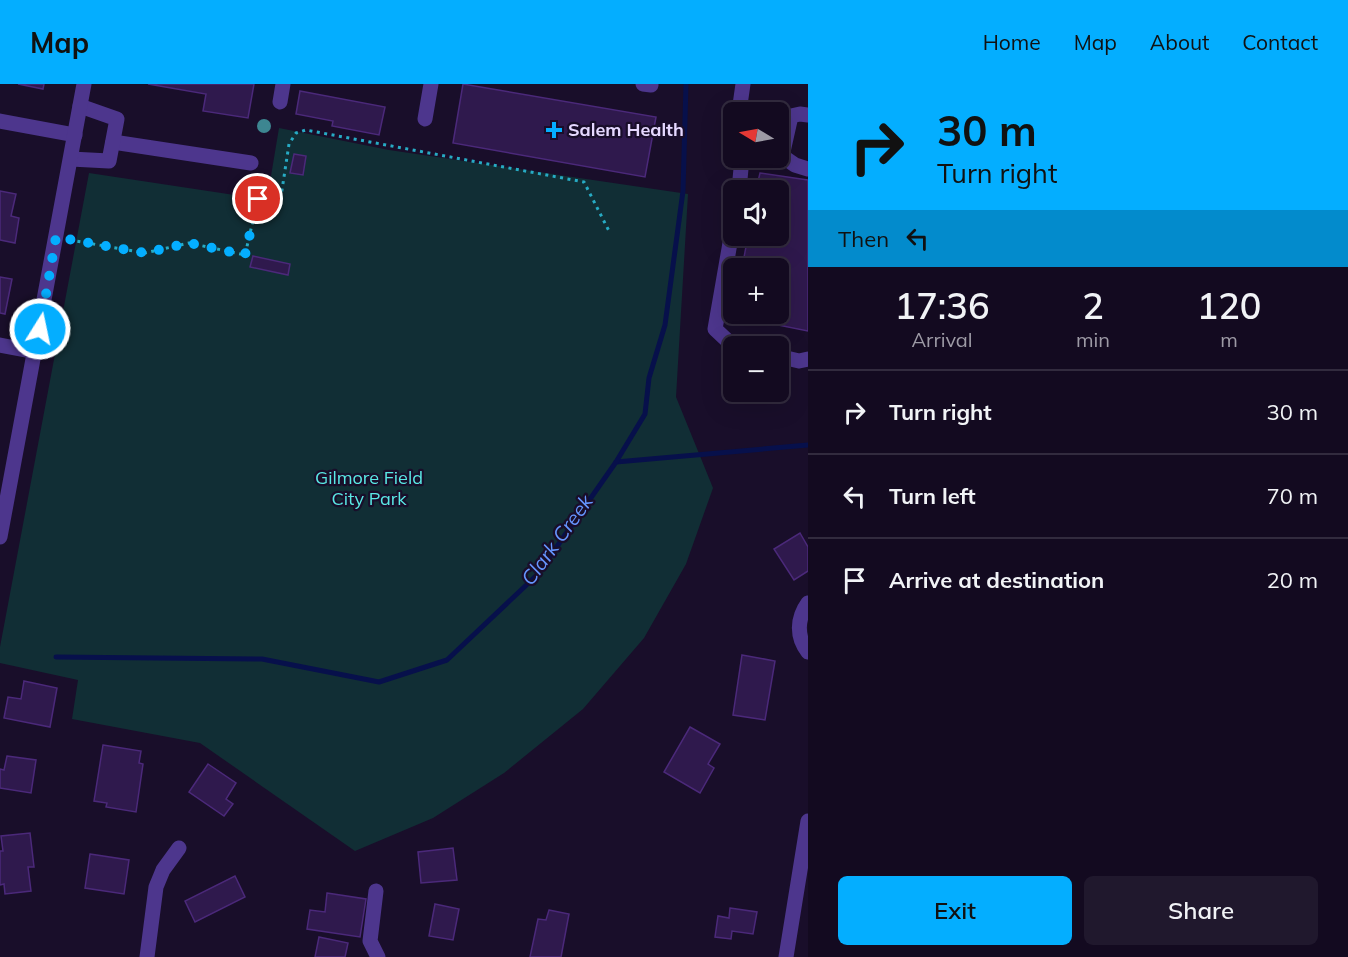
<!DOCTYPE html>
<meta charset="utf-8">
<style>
body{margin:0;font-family:Mulish,sans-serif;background:#20182d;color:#f1f3f6;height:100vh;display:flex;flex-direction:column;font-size:22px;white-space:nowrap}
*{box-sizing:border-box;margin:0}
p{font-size:20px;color:#9d9aa5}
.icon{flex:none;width:33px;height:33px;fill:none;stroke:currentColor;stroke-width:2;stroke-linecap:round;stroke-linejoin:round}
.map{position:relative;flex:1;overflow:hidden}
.side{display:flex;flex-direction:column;background:#130a20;width:540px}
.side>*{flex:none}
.hud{background:#04aeff;color:#111;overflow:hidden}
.needle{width:39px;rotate:280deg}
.controls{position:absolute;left:723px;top:18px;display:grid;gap:12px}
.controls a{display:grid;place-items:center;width:66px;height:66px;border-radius:9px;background:#130a20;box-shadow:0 6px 24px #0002,0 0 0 2px #322b3e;font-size:30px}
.pin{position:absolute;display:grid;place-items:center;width:51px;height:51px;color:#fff;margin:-26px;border:3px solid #fff;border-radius:50%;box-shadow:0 2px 6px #0007}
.me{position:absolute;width:66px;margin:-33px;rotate:10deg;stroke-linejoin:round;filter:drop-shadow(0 0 4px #0008)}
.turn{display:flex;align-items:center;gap:21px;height:126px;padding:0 30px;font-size:27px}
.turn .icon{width:78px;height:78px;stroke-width:2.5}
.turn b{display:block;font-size:42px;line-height:51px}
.then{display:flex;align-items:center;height:57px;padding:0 30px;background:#0003;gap:12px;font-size:22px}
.eta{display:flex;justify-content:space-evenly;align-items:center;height:102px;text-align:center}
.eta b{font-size:36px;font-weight:600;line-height:42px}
.button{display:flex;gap:12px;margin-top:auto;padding:12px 30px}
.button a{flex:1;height:69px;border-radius:9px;background:#04aeff;color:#111;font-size:24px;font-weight:600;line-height:69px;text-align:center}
.button a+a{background:#20182d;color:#f1f3f6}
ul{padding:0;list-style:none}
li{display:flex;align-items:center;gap:18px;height:84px;padding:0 30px;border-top:2px solid #322b3e}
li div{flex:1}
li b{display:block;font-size:22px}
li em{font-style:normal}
header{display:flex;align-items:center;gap:36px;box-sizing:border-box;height:84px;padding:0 30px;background:#04aeff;color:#111}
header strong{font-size:28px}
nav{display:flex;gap:33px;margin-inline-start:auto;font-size:21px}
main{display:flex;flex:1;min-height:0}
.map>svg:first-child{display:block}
.green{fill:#112e35}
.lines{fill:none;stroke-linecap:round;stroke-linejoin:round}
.stream{stroke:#07104b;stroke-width:5}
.building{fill:#2f194d;stroke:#4b297a;stroke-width:1.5}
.path{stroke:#27abc4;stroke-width:3;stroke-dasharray:3 4.5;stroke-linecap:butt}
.minor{stroke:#4d368d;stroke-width:15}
.tree{fill:#3d8691}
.route{stroke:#04aeff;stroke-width:10;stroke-dasharray:0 18}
.poi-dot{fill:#04aeff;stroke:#190e2a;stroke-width:2}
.labels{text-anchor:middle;stroke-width:4.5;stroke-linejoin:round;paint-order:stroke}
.poi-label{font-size:18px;font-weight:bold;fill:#e5d8ff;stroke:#190e2a;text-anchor:start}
.park-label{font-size:18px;fill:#5ae9e5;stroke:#190e2a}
.water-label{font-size:20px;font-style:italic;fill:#6696ff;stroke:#190e2a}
</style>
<header>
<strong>Map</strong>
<nav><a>Home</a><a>Map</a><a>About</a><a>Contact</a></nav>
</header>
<main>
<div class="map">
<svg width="808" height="873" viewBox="0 0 808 873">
<rect width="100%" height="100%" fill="#190e2a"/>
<polygon class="green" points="279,44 389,66 688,110 676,313 713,404 686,480 644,554 583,625 504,689 433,734 355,767 200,659 72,635 78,596 0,579 0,563 89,89 267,116"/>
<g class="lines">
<g class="stream">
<polyline points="616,378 808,361"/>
<polyline points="56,573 262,575 379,598 447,576 537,491 616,378 645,330 649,294 665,241 683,107 686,0"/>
</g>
</g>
<g class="building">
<polygon points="18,0 44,0 43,5"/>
<polygon points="148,0 254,0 248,34 203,27 206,10"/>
<polygon points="463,0 656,33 645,93 453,59"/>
<polygon points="300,7 385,23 379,51 332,42 333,37 296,30"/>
<polygon points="294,70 306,72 303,91 290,89"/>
<polygon points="760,89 808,96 808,247 733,232 734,229 778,230 778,184 742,184 748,152 778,152 778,106 756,106"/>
<polygon points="0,107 16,110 11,132 19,134 15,159 0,156"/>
<polygon points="253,172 290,180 288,191 250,183"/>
<polygon points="0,193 12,195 5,230 0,229"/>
<polygon points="800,449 808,463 808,487 794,496 774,465"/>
<polygon points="742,571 775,577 765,636 733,631"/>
<polygon points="24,597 57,604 50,643 4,634 8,613 21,615"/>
<polygon points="690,643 720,660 708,680 714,684 700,709 664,688"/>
<polygon points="103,661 141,667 139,679 143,680 136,728 106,723 107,719 94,717"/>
<polygon points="7,672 36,676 31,709 0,704 0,685 4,686"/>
<polygon points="208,680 236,699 226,715 233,720 224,732 189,708"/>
<polygon points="30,749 34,783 28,783 31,807 5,810 4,800 0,801 0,767 3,767 1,752"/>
<polygon points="453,764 457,796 421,799 418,768"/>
<polygon points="90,770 129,776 124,810 85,804"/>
<polygon points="235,792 245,813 195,838 185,817"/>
<polygon points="327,809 366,815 360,853 307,845 310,826 325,828"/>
<polygon points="435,820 459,825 453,856 429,852"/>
<polygon points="730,824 757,828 753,850 732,847 731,855 715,853 718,832 729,834"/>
<polygon points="549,826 569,830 561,873 530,873 538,835 546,836"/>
<polygon points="319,853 348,859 345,873 315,873"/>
</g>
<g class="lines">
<polyline class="path" points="70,156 145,169 189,159 245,171 258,115 280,119 289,60 296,49 306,46 584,98 610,149"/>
<g class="minor">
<polyline points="643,0 651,1"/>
<polyline points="280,18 283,0"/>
<polyline points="739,28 743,0"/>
<polyline points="425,35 431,0"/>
<polyline points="0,37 75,51"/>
<polyline points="113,58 251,79"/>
<polyline points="778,72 782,72 791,32 800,30 808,31"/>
<polyline points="782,72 795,81 808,85"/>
<polyline points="71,75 109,77 117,35 80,22"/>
<polyline points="739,106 742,74"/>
<polyline points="734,136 715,245 731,260 740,262"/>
<polyline points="0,261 36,268"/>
<polyline points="778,272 799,277 808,275"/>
<polyline points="0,453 84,0"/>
<path d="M 808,519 C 797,534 796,553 808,568"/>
<polyline points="376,807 370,857 378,873"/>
<polyline points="147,873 156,803 163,786 179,764"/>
<polyline points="786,873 808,737"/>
</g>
</g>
<circle class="tree" cx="264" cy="42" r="7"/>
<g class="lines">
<polyline class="route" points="40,245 56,153 145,169 189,159 245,171 258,115"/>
</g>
<path class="poi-dot" d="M551 37h6v6h6v6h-6v6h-6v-6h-6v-6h6z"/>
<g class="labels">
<g class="poi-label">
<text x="568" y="52">Salem Health</text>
</g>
<g class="park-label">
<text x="369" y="400">Gilmore Field<tspan x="369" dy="21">City Park</tspan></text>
</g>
<g class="water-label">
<text transform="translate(557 456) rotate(-54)" y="7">Clark Creek</text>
</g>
</g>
</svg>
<div class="controls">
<a><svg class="needle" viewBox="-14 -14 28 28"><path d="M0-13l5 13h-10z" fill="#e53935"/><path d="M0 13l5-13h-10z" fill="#9d9aa5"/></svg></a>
<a><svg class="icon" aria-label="sound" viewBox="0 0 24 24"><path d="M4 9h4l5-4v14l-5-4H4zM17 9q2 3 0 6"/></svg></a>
<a>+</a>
<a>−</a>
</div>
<div class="pin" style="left:258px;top:115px;background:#d93025"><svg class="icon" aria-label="arrive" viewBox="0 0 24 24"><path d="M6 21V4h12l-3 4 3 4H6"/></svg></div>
<svg class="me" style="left:40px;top:245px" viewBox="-20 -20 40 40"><circle r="17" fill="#04aeff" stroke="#fff" stroke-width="3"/><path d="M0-11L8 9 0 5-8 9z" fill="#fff"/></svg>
</div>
<section class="side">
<div class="hud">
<div class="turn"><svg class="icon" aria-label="right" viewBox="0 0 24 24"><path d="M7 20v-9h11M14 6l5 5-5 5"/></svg><div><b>30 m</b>Turn right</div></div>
<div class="then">Then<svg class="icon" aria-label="left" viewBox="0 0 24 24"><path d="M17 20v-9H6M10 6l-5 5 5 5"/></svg></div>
</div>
<div class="eta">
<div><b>17:36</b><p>Arrival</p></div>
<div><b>2</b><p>min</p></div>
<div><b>120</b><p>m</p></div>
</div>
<ul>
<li><svg class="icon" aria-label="right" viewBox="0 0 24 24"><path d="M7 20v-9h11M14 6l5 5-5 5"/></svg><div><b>Turn right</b></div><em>30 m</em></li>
<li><svg class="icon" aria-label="left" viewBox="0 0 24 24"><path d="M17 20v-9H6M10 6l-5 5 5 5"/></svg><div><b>Turn left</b></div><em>70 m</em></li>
<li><svg class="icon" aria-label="arrive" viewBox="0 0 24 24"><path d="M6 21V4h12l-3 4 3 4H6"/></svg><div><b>Arrive at destination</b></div><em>20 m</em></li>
</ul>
<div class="button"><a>Exit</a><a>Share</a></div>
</section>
</main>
